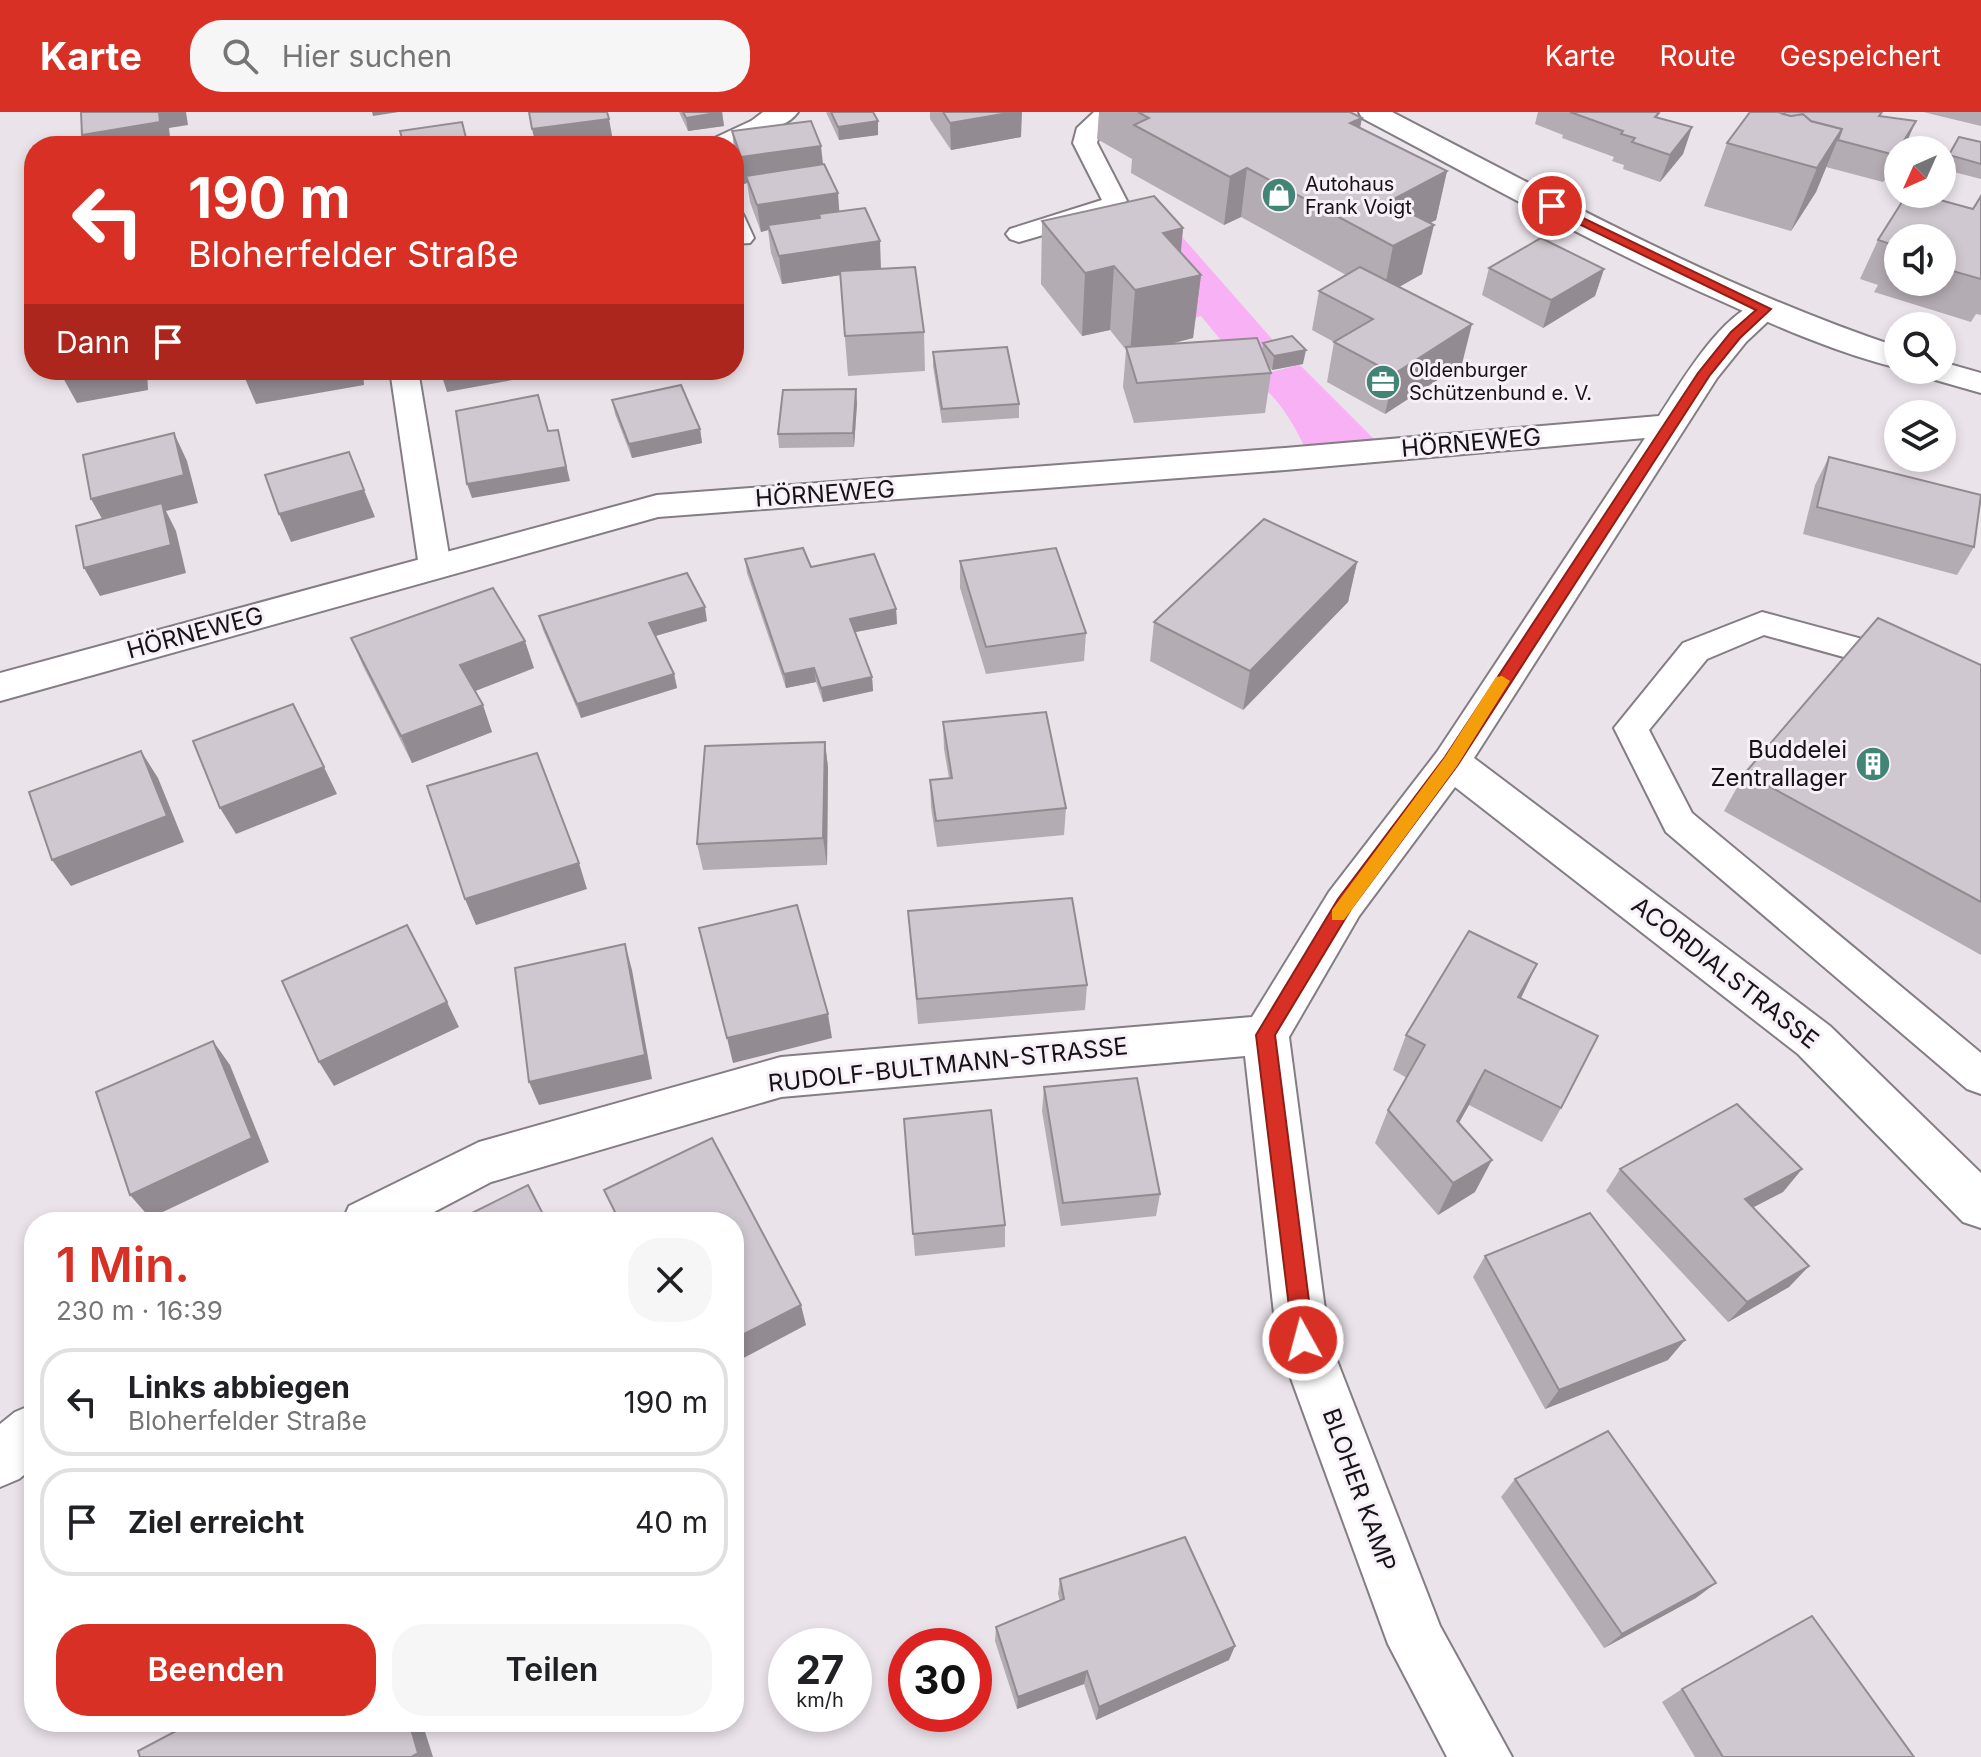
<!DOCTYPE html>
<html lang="de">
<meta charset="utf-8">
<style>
body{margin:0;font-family:Inter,sans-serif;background:#f6f6f6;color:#202124;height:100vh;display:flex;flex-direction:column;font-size:30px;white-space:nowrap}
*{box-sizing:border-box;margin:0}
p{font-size:26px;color:#757577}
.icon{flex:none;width:44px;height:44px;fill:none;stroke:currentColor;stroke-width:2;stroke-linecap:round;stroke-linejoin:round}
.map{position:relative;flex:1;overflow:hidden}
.panel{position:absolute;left:24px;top:1100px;width:720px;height:520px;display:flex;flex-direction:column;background:#fff;border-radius:32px;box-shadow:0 4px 12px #0003}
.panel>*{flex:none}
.banner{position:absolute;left:24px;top:24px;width:720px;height:244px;border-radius:32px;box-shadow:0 4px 12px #0003;background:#d93025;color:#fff;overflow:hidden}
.needle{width:52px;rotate:225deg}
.fabs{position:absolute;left:1884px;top:24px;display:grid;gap:16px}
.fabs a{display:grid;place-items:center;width:72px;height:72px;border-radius:50%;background:#fff;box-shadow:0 4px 12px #0003;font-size:40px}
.speed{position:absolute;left:768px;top:1516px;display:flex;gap:16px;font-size:40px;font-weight:700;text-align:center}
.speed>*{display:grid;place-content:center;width:104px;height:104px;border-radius:50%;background:#fff;box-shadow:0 4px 12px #0003;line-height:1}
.speed small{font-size:20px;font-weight:400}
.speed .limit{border:12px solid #d22;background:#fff;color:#111}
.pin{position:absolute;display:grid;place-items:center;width:68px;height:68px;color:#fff;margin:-34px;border:4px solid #fff;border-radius:50%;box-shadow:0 2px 8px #0007}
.me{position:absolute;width:88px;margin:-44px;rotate:353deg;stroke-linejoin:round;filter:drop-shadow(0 0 6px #0008)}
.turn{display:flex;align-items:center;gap:28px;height:168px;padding:0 32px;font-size:36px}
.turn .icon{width:104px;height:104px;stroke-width:2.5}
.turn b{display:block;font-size:56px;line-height:68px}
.then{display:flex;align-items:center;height:76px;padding:0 32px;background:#0003;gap:16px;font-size:30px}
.round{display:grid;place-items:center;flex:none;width:84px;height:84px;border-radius:32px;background:#f6f6f6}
.overview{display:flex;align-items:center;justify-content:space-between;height:136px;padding:0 32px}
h1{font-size:48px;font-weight:600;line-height:60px;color:#d93025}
.cta{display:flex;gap:16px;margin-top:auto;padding:16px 32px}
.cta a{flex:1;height:92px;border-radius:32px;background:#d93025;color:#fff;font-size:32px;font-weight:600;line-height:92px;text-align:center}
.cta a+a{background:#f6f6f6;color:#202124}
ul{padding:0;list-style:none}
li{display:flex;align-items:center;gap:24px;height:108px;margin:0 16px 12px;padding:0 16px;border:4px solid #e0e0e0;border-radius:32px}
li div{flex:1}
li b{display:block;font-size:30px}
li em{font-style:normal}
header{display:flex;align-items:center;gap:48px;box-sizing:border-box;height:112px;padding:0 40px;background:#d93025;color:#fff}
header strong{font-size:38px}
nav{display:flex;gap:44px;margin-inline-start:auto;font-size:28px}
.search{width:560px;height:72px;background:#f6f6f6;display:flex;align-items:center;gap:20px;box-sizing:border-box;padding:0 28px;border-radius:32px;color:#757577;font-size:30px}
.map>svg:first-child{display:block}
.green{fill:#f8b1f5}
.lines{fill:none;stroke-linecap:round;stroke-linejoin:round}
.lane-casing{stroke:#847d84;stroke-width:4}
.street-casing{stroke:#847d84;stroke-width:4}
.secondary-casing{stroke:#847d84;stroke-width:4}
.lane{fill:#fff;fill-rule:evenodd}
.street{fill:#fff;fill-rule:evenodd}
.secondary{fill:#fff;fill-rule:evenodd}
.wall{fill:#b3acb3;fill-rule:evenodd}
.shaded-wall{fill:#928c92}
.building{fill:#d0c8d0;stroke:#928c92;stroke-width:2}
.route{fill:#d93025;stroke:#8d1f18;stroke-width:2}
.slow{fill:#f59e0b}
.labels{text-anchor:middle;stroke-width:6;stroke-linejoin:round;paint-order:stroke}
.far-poi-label{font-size:20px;fill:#161316;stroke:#f8f0f8;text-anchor:start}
.street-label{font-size:24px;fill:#161316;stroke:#f8f0f8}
.poi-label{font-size:24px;fill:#161316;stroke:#f8f0f8;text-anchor:end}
</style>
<header>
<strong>Karte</strong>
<div class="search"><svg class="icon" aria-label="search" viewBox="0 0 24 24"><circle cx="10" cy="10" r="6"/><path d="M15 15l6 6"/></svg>Hier suchen</div>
<nav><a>Karte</a><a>Route</a><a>Gespeichert</a></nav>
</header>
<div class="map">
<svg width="1981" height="1645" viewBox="0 0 1981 1645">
<rect width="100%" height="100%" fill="#ebe3ea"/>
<g class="green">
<polygon points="1177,119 1280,236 1227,249 1229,238 1201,204 1187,208"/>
<path d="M 1299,253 L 1302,255 L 1376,329 L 1305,336 C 1292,308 1277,284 1251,265 Z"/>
</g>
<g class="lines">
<g class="lane-casing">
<g id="lane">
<polygon points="1094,0 1120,0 1100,19 1097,31 1127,89 1115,102 1019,130 1010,127 1006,122 1010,117 1102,88 1073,31 1077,16"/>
<polygon points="764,3 772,5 776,10 772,15 734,34 704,34 708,29"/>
<polygon points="734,99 743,102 754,126 750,131 734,132"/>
<polygon points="390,258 418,258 451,455 446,462 435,465 424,462 419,455"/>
<polygon points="1762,500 1981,559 1981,583 1764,523 1707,547 1649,618 1692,701 1981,941 1981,982 1967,977 1666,720 1614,616 1683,531"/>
</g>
</g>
<g class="street-casing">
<g id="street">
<path d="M 763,0 L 798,0 C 789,13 769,19 754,16 L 750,10 Z"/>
<path d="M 1765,188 L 1776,190 L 1781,197 L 1746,230 L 1717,266 L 1474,646 L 1830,914 L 1981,1061 L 1981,1116 L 1963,1110 L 1798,942 L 1455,675 L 1359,804 L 1289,925 L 1329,1228 L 1440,1514 L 1512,1645 L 1447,1645 L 1388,1532 L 1277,1228 L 1245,944 L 781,985 L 491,1070 L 415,1110 L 342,1110 L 349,1094 L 479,1030 L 781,945 L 1252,905 L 1329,780 L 1437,640 L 1645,326 L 1285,358 L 658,405 L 0,589 L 0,561 L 657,383 L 1285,336 L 1659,304 C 1682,269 1723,198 1765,188 Z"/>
<polygon points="34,1292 34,1355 19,1367 0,1375 0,1312 15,1300"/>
</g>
</g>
<g class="secondary-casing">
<g id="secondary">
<path d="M 1359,0 L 1392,0 C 1558,86 1721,176 1898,235 L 1898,256 C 1837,241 1778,215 1721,189 C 1598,135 1481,69 1362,6 Z"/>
<polygon points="1942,250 1981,261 1981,281 1925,265 1920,258 1942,258"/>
</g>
</g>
<use href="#lane" class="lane"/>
<use href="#street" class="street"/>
<use href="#secondary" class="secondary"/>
</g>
<g class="wall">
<polygon points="679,0 722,0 724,14 688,19"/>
<polygon points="826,0 873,0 878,23 839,28"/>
<polygon points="930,0 943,0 1021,25 951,38 930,7"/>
<polygon points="1099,0 1350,0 1360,16 1447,59 1436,108 1429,111 1422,162 1399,175 1462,252 1385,302 1327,270 1334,230 1312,218 1319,179 1346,163 1241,105 1224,113 1131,61 1132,47 1097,27"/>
<polygon points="1538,0 1656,0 1659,1 1657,6 1692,15 1683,42 1660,70 1623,57 1624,53 1612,49 1614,45 1562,26 1563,23 1535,12"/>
<polygon points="1882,0 1880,4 1916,9 1903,38 1898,38 1898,46 1883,70 1826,55 1816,80 1791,119 1704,94 1727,31 1783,2"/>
<polygon points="1923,0 1981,0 1981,14"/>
<polygon points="732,19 823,52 839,99 881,157 924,220 925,259 848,264 840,163 782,172 771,141 768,118 761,120 750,90 747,71 744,72 735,46"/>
<polygon points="1981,30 1981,67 1942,57 1949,43"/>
<path d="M 1981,84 L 1981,203 L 1976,202 L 1971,210 L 1874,180 L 1878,173 L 1860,167 L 1878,128 L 1973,97 ZM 1898,126 L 1942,126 L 1942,170 L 1898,170 Z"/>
<polygon points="1042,109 1183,116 1181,140 1201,163 1193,226 1170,232 1262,238 1263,231 1303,252 1272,258 1268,254 1271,261 1265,301 1134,311 1123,275 1126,238 1110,218 1082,224 1041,172"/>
<polygon points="1489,156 1604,157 1595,184 1543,216 1482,183"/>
<polygon points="933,240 1019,292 1019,306 942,311 933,254"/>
<polygon points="612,288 700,317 702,331 632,346 615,302"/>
<polygon points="857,291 854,335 779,336 778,322"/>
<polygon points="1829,345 1974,435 1957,463 1803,422 1815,373"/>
<polygon points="745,447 811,455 896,497 897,512 855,520 872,565 873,579 823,590 816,570 786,576 747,461"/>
<polygon points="960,449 1086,521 1084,549 986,562 960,476"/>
<polygon points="1357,450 1348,490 1243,598 1150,549 1154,510"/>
<polygon points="539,504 707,509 655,524 674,562 677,576 581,606 543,518"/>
<polygon points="351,526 534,556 475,579 492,620 412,651 363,554"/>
<polygon points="1981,553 1981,843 1724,699 1745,661"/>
<polygon points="943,610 1066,696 1064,723 937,735 931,695 930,668 949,666 944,637"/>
<polygon points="825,630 828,656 827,753 703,758 697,732"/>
<polygon points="908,799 1087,873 1085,898 918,912"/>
<polygon points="1537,852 1521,886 1561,996 1542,1030 1469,993 1459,1011 1475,1080 1438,1103 1375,1031 1388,998 1407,966 1393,958 1406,923"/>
<polygon points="1044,975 1160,1082 1156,1104 1061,1114 1042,999"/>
<polygon points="904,1007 1005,1113 1005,1135 915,1144"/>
<polygon points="1620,1057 1802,1057 1783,1080 1753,1095 1809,1154 1789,1175 1728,1210 1606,1079"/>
<polygon points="1485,1144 1668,1248 1545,1297 1473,1165"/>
<polygon points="1515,1367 1696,1486 1604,1536 1501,1385"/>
<polygon points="1060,1467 1229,1548 1096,1608 1084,1572 1017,1597 995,1529 996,1515 1060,1489 1058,1482"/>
<polygon points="1682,1577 1914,1645 1695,1645 1662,1590"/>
</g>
<g class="shaded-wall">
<polygon points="159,0 186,0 188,13 169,16 171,34 87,34 82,23"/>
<polygon points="372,0 399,0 373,4"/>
<polygon points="722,0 724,14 688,19 686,6"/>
<polygon points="1014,0 1022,0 1021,25 951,38 950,11"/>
<polygon points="1362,6 1353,54 1350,11"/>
<polygon points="609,7 614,34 536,34 532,17"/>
<polygon points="878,9 878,23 839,28 838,15"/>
<polygon points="1916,9 1903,38 1899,38"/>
<polygon points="1692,15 1683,42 1660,70 1670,43"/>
<polygon points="1842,17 1816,80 1791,119 1817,56"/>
<polygon points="821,34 824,61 746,64 747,71 744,72 741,45"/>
<polygon points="1898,39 1898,46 1883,70 1895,43"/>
<polygon points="1247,56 1241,105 1224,113 1230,65"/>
<polygon points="1447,59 1436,108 1389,132 1388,90"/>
<polygon points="838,81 840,108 819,102 819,111 768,113 768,118 761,120 757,93"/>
<polygon points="1434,113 1422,162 1383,184 1393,134"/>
<polygon points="1183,116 1178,168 1201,163 1193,226 1130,242 1135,178 1163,121"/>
<polygon points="880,129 881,157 782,172 779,144"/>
<polygon points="1114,154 1110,218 1082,224 1085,161"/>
<polygon points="1604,157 1595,184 1543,216 1551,188"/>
<polygon points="1472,212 1462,252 1385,302 1394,262"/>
<polygon points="1306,238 1303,252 1272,258 1274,244"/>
<polygon points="92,258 147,258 148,278 77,291 62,264"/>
<polygon points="280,258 363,258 364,273 256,292 244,264"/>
<polygon points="440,258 527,258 529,265 447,280"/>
<polygon points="856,277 857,291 854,335 853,321"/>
<polygon points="700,317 702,331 632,346 629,332"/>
<polygon points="558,318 570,369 472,386 467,372"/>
<polygon points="174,321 187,349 198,391 166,399 176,419 186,461 100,484 84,456 106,414 91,387"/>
<polygon points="364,378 375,405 291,430 279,402"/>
<polygon points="1357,450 1348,490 1243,598 1250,559"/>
<polygon points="705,495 707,509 652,525 649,511"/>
<polygon points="896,497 897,512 851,521 850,507"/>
<polygon points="525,529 534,556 470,581 460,553"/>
<polygon points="814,556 816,570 786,576 784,562"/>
<polygon points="674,562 677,576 581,606 577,592"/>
<polygon points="872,565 873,579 823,590 821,576"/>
<polygon points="483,593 492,620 412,651 401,624"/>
<polygon points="825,630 828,656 827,753 823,726"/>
<polygon points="141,639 158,666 184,730 71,774 52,748"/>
<polygon points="324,655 337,682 236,722 220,696"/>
<polygon points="579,751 587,777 476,813 465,787"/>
<polygon points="625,832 632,858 652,967 539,993 529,970"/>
<polygon points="1537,852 1520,888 1518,885"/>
<polygon points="447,890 459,915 334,974 319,950"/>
<polygon points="828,902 832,926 733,951 727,926"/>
<polygon points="213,929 230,953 269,1050 150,1106 130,1083"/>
<polygon points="1485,958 1469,993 1441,1042 1457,1009"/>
<polygon points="1492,1048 1475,1080 1438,1103 1453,1071"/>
<polygon points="1802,1057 1783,1080 1727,1109 1745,1087"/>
<polygon points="1809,1154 1789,1175 1728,1210 1747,1190"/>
<polygon points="801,1193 806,1213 734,1251 734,1227"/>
<polygon points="1685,1228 1668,1248 1545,1297 1559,1278"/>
<polygon points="1716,1471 1696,1486 1604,1536 1622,1522"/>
<polygon points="1235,1534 1229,1548 1096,1608 1099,1595"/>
<polygon points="1087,1559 1084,1572 1017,1597 1018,1585"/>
<polygon points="409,1610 422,1610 433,1645 411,1645"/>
</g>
<g class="building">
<polygon points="81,0 159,0 160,10 82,23"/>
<polygon points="529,0 607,0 609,7 532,17"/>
<polygon points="683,0 722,0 686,6"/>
<polygon points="831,0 873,0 878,9 838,15"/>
<polygon points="943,0 1014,0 950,11"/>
<polygon points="1138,0 1350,0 1362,6 1350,11 1447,59 1388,90 1434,113 1393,134 1247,56 1230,65 1134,13 1149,6"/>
<polygon points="1570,0 1656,0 1659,1 1655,5 1692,15 1670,43 1632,30 1635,26 1621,22 1623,19"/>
<polygon points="1750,0 1778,0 1791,4 1803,2 1811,9 1842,17 1817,56 1727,31"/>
<polygon points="1785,0 1882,0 1879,4 1916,9 1895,43 1838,28 1842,17 1811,9 1803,2 1791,4 1783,2"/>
<polygon points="811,9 821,34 741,45 732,19"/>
<polygon points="462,10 468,34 404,34 400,19"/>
<polygon points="1959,25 1981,30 1981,52 1949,43"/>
<polygon points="624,31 625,34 603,34"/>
<polygon points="824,52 838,81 757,93 746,64"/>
<polygon points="1907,82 1918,82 1973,97 1981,84 1981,167 1942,156 1942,126 1898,126 1898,143 1893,141 1897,134 1878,128"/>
<polygon points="1154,84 1183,116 1163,121 1201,163 1135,178 1114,154 1085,161 1042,109"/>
<polygon points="865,96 880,129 779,144 768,113 820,106 819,102"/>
<polygon points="1541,126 1604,157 1551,188 1489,156"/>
<polygon points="915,155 924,220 845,224 840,159"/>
<polygon points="1360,155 1472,212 1394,262 1334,230 1373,207 1319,179"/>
<polygon points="1292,224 1306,238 1274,244 1263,231"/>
<polygon points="1257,226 1271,261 1137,271 1126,235"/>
<polygon points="1007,235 1019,292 942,297 933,240"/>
<polygon points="62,258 92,258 62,264"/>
<polygon points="244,258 280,258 244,264"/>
<polygon points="681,273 700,317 629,332 612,288"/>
<polygon points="856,277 853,321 778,322 783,278"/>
<polygon points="538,283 548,319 558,318 566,355 467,372 456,299"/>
<polygon points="174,321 184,363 91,387 83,343"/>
<polygon points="349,340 364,378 279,402 265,363"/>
<polygon points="1829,345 1981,383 1974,435 1817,395"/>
<polygon points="162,391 171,433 84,456 76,414"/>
<polygon points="1264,407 1357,450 1250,559 1154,510"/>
<polygon points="803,436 811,455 874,442 896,497 850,507 872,565 821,576 814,556 784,562 745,447"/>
<polygon points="1056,436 1086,521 986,535 960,449"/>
<polygon points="687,461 705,495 649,511 674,562 577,592 539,504"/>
<polygon points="493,476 525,529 460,553 483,593 401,624 351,526"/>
<polygon points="1878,506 1981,553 1981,790 1745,661"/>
<polygon points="293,592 324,655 220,696 193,629"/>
<polygon points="1046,600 1066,696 936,709 930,668 952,666 943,610"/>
<polygon points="825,630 823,726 697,732 705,634"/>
<polygon points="141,639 167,704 52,748 29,680"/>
<polygon points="537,641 579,751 465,787 427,674"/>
<polygon points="1072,786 1087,873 917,887 908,799"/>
<polygon points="797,793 828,902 727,926 699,816"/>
<polygon points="407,813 447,890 319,950 282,869"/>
<polygon points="1469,819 1537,852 1518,885 1598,924 1561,996 1485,958 1457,1009 1492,1048 1453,1071 1388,998 1425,933 1406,923"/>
<polygon points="625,832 645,943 529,970 515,856"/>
<polygon points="213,929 252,1026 130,1083 96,980"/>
<polygon points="1137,966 1160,1082 1063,1091 1044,975"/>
<polygon points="1737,992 1802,1057 1745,1087 1809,1154 1747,1190 1620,1057"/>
<polygon points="991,998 1005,1113 913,1122 904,1007"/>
<polygon points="712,1026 801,1193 734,1227 734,1110 620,1110 604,1078"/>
<polygon points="528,1073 547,1110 454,1110"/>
<polygon points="1590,1101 1685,1228 1559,1278 1485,1144"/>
<polygon points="1608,1319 1716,1471 1622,1522 1515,1367"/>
<polygon points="1185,1425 1235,1534 1099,1595 1087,1559 1018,1585 996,1515 1064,1487 1060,1467"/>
<polygon points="1812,1504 1914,1645 1723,1645 1682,1577"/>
<polygon points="193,1610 409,1610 418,1641 411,1645 140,1645 138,1639"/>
</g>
<polygon class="route" points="1552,91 1771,197 1740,226 1710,263 1457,654 1351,797 1275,923 1314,1228 1311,1235 1303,1238 1296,1235 1293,1228 1256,923 1338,787 1445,645 1698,261 1731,220 1756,198 1548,97 1546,94"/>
<polygon class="slow" points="1502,564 1510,569 1457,654 1344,808 1332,808 1332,798 1445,645 1496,565"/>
<defs>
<g id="shop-disc" transform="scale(1.8)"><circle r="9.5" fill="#428476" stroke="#f8f0f8"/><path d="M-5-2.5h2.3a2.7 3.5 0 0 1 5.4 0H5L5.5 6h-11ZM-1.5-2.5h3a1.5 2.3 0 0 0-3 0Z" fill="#fff"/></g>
<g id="office-disc" transform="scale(1.8)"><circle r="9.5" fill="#428476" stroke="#f8f0f8"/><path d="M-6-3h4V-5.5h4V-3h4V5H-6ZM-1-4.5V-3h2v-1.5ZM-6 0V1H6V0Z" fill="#fff"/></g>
<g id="building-disc" transform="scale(1.8)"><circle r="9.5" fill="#428476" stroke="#f8f0f8"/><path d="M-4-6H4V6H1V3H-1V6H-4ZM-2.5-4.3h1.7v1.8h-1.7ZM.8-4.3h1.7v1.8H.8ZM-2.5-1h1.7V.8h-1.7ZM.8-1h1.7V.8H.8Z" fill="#fff"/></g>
</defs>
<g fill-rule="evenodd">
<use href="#shop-disc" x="1279" y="83"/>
<use href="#office-disc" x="1383" y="270"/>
<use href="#building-disc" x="1873" y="652"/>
</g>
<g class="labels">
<g class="far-poi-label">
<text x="1305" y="79">Autohaus<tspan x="1305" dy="23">Frank Voigt</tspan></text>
<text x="1409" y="265">Oldenburger<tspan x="1409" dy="23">Schützenbund e. V.</tspan></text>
</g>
<g class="street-label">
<text transform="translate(1471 331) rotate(-5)" y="8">HÖRNEWEG</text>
<text transform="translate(825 382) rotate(-4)" y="8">HÖRNEWEG</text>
<text transform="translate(195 521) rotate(-15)" y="8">HÖRNEWEG</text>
<text transform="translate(1725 861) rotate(38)" y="8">ACORDIALSTRASSE</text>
<text transform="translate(948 953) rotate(-6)" y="8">RUDOLF-BULTMANN-STRASSE</text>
<text transform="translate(1359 1378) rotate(70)" y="8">BLOHER KAMP</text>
</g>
<g class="poi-label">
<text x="1847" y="646">Buddelei<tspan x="1847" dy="28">Zentrallager</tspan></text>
</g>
</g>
</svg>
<div class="fabs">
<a><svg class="needle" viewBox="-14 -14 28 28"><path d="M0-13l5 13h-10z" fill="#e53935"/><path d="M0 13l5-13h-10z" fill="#757577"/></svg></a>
<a><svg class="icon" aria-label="sound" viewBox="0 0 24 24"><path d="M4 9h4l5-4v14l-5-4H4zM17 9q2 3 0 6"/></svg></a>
<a><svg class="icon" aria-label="search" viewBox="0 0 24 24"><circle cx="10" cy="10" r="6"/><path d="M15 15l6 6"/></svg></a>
<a><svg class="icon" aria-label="layers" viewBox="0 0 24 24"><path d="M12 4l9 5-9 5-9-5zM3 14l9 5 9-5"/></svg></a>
</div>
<div class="speed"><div>27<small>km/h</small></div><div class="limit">30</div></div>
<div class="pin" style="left:1552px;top:94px;background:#d93025"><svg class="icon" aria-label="arrive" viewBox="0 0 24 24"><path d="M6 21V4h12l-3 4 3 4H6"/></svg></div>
<svg class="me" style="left:1303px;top:1228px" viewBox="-20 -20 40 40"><circle r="17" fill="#d93025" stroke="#fff" stroke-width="3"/><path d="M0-11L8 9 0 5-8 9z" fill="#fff"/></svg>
<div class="banner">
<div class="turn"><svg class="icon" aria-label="left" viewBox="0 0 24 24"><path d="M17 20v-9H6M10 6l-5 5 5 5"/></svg><div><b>190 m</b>Bloherfelder Straße</div></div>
<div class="then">Dann<svg class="icon" aria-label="arrive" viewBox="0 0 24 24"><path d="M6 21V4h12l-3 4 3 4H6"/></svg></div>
</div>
<section class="panel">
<div class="overview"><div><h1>1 Min.</h1><p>230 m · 16:39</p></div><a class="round"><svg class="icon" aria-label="close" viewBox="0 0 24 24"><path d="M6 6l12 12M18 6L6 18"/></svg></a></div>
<ul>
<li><svg class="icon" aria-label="left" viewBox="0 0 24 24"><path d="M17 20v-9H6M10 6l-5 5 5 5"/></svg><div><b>Links abbiegen</b><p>Bloherfelder Straße</p></div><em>190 m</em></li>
<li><svg class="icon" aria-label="arrive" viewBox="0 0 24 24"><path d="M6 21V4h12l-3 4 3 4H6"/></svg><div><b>Ziel erreicht</b></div><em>40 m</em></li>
</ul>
<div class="cta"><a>Beenden</a><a>Teilen</a></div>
</section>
</div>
